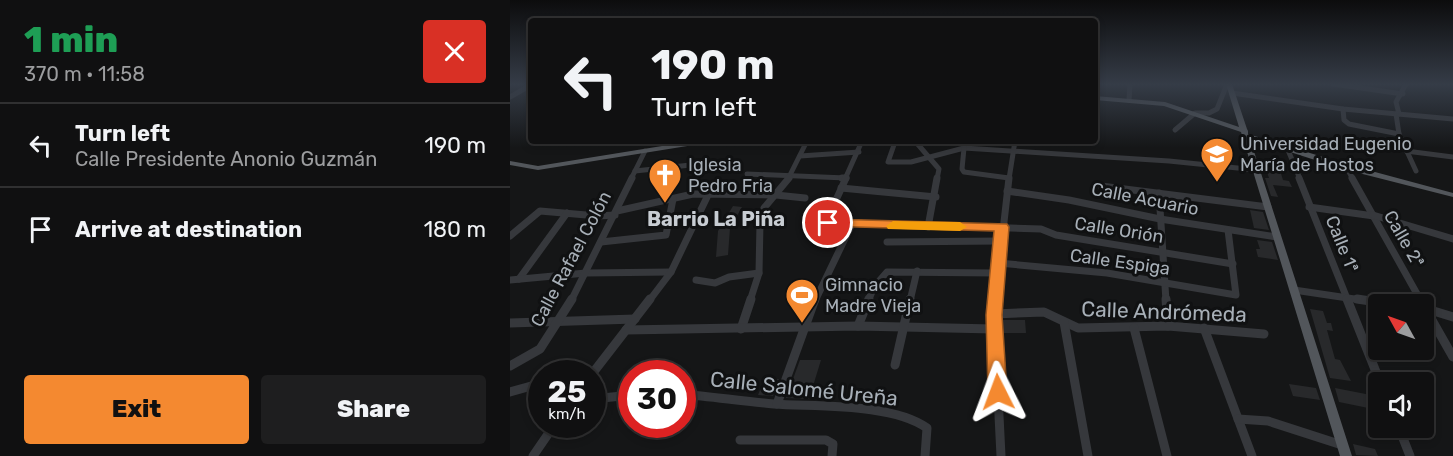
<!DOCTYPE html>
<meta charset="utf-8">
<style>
body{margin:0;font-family:Rubik,sans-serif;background:#1e1e1f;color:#f1f3f6;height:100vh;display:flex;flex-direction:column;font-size:22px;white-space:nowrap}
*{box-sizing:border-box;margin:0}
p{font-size:20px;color:#9c9d9f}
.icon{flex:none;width:33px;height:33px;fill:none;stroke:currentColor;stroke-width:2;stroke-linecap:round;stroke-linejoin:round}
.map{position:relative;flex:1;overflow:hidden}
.details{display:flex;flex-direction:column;background:#101011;width:510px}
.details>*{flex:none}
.banner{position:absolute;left:18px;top:18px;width:570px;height:126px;border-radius:6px;box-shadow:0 3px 9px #0003,0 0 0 2px #303031;background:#101011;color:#f1f3f6;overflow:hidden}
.needle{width:39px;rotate:310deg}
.tools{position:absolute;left:858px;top:294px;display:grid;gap:12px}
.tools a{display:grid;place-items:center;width:66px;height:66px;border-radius:6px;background:#101011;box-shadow:0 3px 9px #0003,0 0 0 2px #303031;font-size:30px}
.speed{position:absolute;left:18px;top:360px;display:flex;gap:12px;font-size:30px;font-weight:700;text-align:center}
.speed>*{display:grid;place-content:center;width:78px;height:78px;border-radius:50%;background:#101011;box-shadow:0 3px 9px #0003,0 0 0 2px #303031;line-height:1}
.speed small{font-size:15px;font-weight:400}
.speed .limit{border:9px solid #d22;background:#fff;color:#111}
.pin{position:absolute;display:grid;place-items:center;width:51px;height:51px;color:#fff;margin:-26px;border:3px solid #fff;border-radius:50%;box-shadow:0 2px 6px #0007}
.me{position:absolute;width:66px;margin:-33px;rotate:357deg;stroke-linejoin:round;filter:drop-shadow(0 0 4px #0008)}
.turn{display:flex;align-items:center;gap:21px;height:126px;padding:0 24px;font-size:27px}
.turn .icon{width:78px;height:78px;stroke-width:2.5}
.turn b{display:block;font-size:42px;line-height:51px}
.round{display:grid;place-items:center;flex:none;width:63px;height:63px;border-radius:6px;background:#1e1e1f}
.head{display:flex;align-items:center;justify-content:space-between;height:102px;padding:0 24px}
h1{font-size:36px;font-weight:800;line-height:45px;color:#1e9e55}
.primary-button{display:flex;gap:12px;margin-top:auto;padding:12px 24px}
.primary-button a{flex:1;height:69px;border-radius:6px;background:#f48930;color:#111;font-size:24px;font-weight:800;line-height:69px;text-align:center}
.primary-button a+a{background:#1e1e1f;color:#f1f3f6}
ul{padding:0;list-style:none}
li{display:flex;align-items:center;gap:18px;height:84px;padding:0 24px;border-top:2px solid #303031}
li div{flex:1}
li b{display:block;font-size:22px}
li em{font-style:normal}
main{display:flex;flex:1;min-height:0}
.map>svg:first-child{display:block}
.building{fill:#28292b}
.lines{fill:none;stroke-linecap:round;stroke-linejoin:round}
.minor-far2{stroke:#36383c;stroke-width:5}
.minor-far1{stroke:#36383c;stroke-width:7}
.minor{stroke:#36383c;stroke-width:9}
.major{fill:#52565b;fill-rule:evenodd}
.route{fill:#f48930;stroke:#9f591f;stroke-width:1.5}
.slow{fill:#f59e0b}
.labels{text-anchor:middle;stroke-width:6;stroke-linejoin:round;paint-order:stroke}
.poi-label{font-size:18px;fill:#a7afb7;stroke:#101112;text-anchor:start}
.street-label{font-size:18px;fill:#a7afb7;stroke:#101112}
.neighbourhood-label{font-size:20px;font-weight:bold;fill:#c8cdd3;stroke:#101112}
.near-street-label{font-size:21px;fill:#a7afb7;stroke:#101112}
</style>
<main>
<section class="details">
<div class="head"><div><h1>1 min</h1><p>370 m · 11:58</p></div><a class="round" style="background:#d93025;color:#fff"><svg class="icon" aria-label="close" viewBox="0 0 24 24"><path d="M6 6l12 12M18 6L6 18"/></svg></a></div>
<ul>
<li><svg class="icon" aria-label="left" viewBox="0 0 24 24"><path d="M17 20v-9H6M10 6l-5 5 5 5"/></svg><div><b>Turn left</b><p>Calle Presidente Anonio Guzmán</p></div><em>190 m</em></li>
<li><svg class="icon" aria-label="arrive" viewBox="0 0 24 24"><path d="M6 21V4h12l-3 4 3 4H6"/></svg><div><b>Arrive at destination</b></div><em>180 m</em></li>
</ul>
<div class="primary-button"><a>Exit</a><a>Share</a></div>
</section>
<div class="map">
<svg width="943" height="456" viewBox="0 0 943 456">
<rect width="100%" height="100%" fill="#151617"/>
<g class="building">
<polygon points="755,166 769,167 773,180 779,181 782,187 763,185 768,197 761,196 755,178 759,178"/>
<polygon points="223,206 232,207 220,228 218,255 206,257 208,231"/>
<polygon points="740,210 753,212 759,230 744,228"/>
<polygon points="747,240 762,242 768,260 748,257 746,249 750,249"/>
<polygon points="800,309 813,311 817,323 821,323 823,331 817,330 825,359 830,360 841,381 820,378"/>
<polygon points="492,320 515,320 516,333 492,333"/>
<polygon points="290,360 311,360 299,399 276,398"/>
<polygon points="255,378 269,379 263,396 248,395"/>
<polygon points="779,384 806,388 810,400 783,396"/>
<polygon points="825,388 866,396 868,410 829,402"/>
<polygon points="843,444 865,449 868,456 846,455"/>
</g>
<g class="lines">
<g class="minor-far2">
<polyline points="823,84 893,94"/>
<polyline points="722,93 833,109 943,119"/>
<polyline points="0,97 21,85"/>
<polyline points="619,100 620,84"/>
<polyline points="833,109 834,120 839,124 889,134"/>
<polyline points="886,114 889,134 906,171"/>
<polyline points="889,114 886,102 896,84"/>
<polyline points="665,130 685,113 699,113 707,109 717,84"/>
<polyline points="405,141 429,169 427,179"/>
<polyline points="385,142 378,162 401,162 454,148 659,161 747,170"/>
<polyline points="454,148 452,169 454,172 499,178"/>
<polyline points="778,150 790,179"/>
<polyline points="896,151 943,157"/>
<polyline points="290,156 349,152"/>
<polyline points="836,167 843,179"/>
<polyline points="125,171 199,163"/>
<polyline points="237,174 336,178"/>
<polyline points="121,179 135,151"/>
<polyline points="278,179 297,141"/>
<polyline points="335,179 352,141"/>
<polyline points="499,179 505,141"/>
</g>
<g class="minor-far1">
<polyline points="332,178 336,178"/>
<polyline points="336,178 316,222 531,229 546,235 723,264"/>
<polyline points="789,178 838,301"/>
<polyline points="842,178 911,301"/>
<polyline points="591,186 758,207"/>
<polyline points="331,188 426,197"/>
<polyline points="497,191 559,200 650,219 767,237"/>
<polyline points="649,193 656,301"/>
<polyline points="799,207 864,216"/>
<polyline points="107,211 183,194 266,195 295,198"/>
<polyline points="863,215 943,239"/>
<polyline points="418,227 427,178"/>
<polyline points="0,236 30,211 88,216 105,215"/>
<polyline points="91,242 156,235 163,199"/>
<polyline points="377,242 490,241"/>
<polyline points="488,263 597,273 726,295 718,230"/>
<polyline points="9,279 57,213"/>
<polyline points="0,280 76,273 161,272"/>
<polyline points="186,280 205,283 219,277 249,273"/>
<polyline points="784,290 858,301"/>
<polyline points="61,301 122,178"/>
<polyline points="139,301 161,272 199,193"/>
<polyline points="240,301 249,273 250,223 254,208 279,178"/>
<polyline points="305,301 342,224"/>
<polyline points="358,301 364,287 377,272 486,273"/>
<polyline points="400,301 407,271"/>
<polyline points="485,301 499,178"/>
</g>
<g class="minor">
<polyline points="485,299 484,314 491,456"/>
<polyline points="656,299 658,326"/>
<polyline points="837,299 870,382"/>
<polyline points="847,299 881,304"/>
<polyline points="910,299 943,357"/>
<polyline points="917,309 943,317"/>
<polyline points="484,314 534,312 568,328 658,326 754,334"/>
<polyline points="554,322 578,456"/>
<polyline points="0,323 125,319"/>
<polyline points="348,326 359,299"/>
<polyline points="624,328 657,456"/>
<polyline points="694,328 742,456"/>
<polyline points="231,329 241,299"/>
<polyline points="116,330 348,326 484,329"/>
<polyline points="385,365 400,299"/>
<polyline points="0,366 30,349 62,299"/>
<polyline points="82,374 140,299"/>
<polyline points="0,392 32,383"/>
<path d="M 172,394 C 203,397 233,401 264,404 C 307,407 382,403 417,428 L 415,456"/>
<polyline points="82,399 122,395"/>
<polyline points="267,404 305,299"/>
<polyline points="728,419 758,421 832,445"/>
<polyline points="889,428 900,456"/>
<polyline points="230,440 316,440 323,444 322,456"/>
<polyline points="23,456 45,424"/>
</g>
<g class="major">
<polygon points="716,84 722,84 737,129 738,131 738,134 839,165 943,193 943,197 833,169 740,139 842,456 830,456 731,132 654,106 585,100 585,96 655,102 729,127"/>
<polygon points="183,141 199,141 196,143 28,170 0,165 0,161 28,166"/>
</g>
</g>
<linearGradient id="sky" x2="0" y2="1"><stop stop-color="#0c0c0d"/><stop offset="0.57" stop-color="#353c47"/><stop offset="1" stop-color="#353c47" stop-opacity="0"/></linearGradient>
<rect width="943" height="148" fill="url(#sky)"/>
<polygon class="route" points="318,219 497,224 499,227 492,315 497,392 494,398 488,401 481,398 478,392 476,315 484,231 313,226 311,223"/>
<polygon class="slow" points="383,221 450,222 457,227 450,231 378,229 376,226"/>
<defs>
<g id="university-pin" transform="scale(1.725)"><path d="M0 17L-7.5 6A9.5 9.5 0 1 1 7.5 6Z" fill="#f48930" stroke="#101112"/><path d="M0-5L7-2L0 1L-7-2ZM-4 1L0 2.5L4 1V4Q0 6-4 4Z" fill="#fff"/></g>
<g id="church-pin" transform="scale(1.725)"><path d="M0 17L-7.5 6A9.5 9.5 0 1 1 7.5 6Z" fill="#f48930" stroke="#101112"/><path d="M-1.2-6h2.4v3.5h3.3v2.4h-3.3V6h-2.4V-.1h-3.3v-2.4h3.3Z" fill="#fff"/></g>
<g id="stadium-pin" transform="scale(1.725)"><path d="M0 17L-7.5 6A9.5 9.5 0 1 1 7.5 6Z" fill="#f48930" stroke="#101112"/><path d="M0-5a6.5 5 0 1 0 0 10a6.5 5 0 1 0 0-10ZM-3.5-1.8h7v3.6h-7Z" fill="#fff"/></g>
</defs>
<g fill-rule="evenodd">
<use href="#university-pin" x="707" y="154"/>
<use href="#church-pin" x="155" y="175"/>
<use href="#stadium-pin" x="292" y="295"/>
</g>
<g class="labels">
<g class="poi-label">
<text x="730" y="150">Universidad Eugenio<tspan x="730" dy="21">María de Hostos</tspan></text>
<text x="178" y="171">Iglesia<tspan x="178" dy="21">Pedro Fria</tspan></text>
<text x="315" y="291">Gimnacio<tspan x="315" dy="21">Madre Vieja</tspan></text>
</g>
<g class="street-label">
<text transform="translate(635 199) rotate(11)" y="6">Calle Acuario</text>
<text transform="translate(609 230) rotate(9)" y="6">Calle Orión</text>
<text transform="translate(894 239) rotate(60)" y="6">Calle 2ª</text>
<text transform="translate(832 244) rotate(68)" y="6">Calle 1ª</text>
<text transform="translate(61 259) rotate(-62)" y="6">Calle Rafael Colón</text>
<text transform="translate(610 262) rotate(8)" y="6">Calle Espiga</text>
</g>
<g class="neighbourhood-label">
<text x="206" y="226">Barrio La Piña</text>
</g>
<g class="near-street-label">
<text transform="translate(654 312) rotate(2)" y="7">Calle Andrómeda</text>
<text transform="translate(294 389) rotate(6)" y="7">Calle Salomé Ureña</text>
</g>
</g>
</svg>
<div class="tools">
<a><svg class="needle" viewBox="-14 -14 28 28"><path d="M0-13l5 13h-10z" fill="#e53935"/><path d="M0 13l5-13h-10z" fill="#9c9d9f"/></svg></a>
<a><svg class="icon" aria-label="sound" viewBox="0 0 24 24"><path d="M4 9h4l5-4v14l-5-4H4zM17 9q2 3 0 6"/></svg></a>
</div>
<div class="speed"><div>25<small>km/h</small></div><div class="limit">30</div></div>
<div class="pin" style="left:318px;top:223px;background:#d93025"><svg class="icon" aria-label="arrive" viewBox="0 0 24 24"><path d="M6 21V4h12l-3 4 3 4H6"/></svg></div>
<svg class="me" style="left:488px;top:392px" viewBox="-20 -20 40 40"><path d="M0-17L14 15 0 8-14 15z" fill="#f48930" stroke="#fff" stroke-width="4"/></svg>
<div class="banner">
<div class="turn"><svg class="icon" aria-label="left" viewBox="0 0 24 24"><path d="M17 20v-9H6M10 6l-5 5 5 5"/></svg><div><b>190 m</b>Turn left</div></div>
</div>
</div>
</main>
